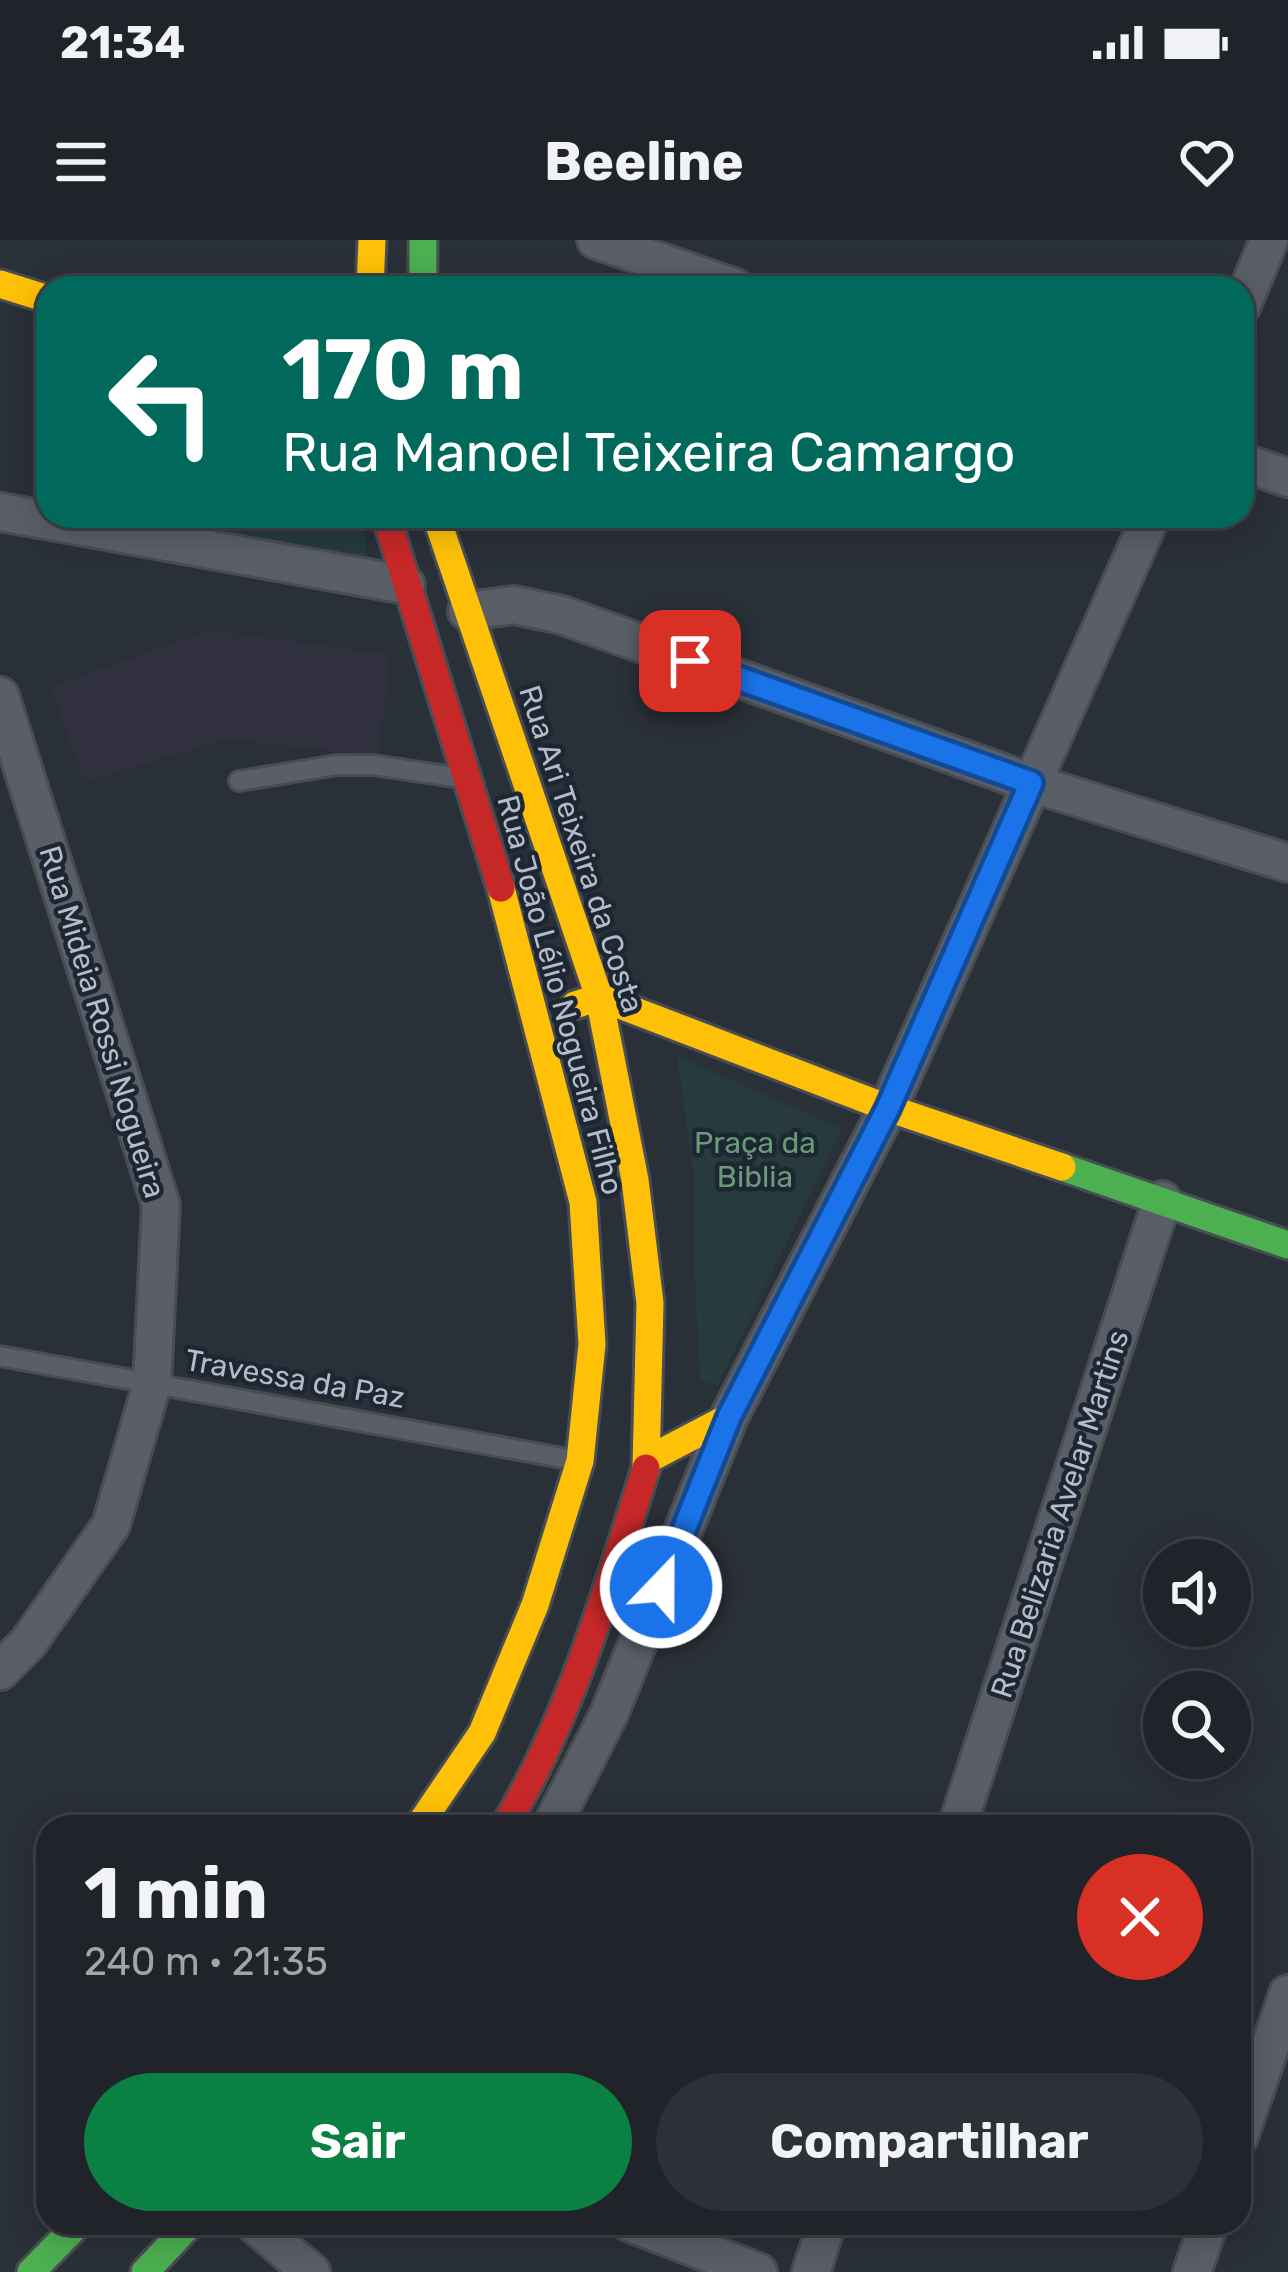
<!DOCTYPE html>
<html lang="pt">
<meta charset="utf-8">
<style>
body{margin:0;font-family:Rubik,sans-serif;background:#2d3036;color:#f1f3f6;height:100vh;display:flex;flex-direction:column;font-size:45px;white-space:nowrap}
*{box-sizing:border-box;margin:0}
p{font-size:39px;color:#a2a4a8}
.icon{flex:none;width:66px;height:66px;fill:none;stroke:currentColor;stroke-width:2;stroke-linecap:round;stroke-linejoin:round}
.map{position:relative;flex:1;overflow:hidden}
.sheet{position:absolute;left:36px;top:1575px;width:1215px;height:420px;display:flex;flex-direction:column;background:#20242a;border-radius:36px;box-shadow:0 6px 30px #0003,0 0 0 3px #3d4147}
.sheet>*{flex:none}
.banner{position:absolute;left:36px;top:36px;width:1218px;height:252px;border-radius:36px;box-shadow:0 6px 30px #0003,0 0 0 3px #3d4147;background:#00695c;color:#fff;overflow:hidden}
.controls{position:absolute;left:1143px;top:1299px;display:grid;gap:24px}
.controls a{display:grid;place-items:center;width:108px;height:108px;border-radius:50%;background:#20242a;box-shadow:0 6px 30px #0003,0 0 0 3px #3d4147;font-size:60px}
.pin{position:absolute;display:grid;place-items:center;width:102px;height:102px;color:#fff;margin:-51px;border-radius:24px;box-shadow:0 6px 18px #0006}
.me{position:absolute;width:132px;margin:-66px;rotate:22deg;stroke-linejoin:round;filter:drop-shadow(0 0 9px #0008)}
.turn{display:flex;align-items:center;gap:42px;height:252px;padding:0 48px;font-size:54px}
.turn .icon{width:156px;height:156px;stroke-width:2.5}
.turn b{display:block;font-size:84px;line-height:102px}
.round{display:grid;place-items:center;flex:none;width:126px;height:126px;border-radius:63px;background:#2d3036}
.headline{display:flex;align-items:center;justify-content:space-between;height:204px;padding:0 48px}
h1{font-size:72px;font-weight:700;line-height:90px}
.cta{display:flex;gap:24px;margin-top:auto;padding:24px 48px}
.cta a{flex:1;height:138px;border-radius:72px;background:#0b8043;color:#fff;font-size:48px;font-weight:700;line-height:138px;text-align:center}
.cta a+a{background:#2d3036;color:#f1f3f6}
.status{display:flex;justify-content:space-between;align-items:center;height:84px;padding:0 60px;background:#20242a;direction:ltr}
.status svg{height:33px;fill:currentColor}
header{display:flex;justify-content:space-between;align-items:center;height:156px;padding:0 48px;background:#20242a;font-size:54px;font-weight:700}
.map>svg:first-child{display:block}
.medical{fill:#31303e}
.green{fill:#273a3e}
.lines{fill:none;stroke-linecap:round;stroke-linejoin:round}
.lane-casing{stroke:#484c53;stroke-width:24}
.street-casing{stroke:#484c53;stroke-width:42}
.fast-casing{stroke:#484c53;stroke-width:33}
.slow-casing{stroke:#484c53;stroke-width:33}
.jam-casing{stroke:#484c53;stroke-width:33}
.lane{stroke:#5a5e66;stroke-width:18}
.street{stroke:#5a5e66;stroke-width:36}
.fast{stroke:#4caf50;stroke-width:27}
.slow{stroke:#ffc107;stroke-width:27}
.jam{stroke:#c62828;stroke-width:27}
.route-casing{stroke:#114b97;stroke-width:30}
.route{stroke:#1a73e8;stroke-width:21}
.labels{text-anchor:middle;stroke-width:9;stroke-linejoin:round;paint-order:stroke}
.street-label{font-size:30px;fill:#b4bcc9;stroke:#1d2633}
.park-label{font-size:30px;fill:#6b9a76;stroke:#1d2633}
</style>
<div class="status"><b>21:34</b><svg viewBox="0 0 49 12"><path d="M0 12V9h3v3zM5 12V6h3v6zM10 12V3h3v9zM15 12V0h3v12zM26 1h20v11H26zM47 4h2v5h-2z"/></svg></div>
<header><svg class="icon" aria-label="menu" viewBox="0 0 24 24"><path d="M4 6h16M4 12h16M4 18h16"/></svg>Beeline<svg class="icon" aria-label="heart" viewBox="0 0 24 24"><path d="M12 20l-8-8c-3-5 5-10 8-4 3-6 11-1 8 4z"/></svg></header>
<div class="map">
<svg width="1288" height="2032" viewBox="0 0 1288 2032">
<rect width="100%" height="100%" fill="#2a3038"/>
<polygon class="medical" points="210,390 391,415 378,516 227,499 84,542 51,447"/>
<g class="green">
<polygon points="91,276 362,276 372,352 356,356 89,290"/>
<polygon points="677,816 842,889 718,1145 700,1141 694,1021 695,944"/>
</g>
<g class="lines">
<g class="lane-casing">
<g id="lane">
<polyline points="239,541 337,525 373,525 454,537"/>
<polyline points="0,1116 568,1219"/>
</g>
</g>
<g class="street-casing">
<g id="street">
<polyline points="596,0 736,48"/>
<polyline points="1242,65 1269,0"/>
<polyline points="1242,222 1288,238"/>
<polyline points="0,272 406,345"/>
<polyline points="467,371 514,365 562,375 1031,543 1288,623"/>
<polyline points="0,456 161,965 152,1144 111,1285 28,1403 0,1431"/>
<polyline points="551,1587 609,1474 729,1177 888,868 1151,276"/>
<polyline points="957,1587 1162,960"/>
<polyline points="1239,1897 1288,1754"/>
<polyline points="253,1983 311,2032"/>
<polyline points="630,1983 758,2032"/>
<polyline points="811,2032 827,1983"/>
<polyline points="1192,2032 1209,1983"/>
</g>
</g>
<g class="fast-casing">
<g id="fast">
<polyline points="423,0 423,48"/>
<polyline points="1062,927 1288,1005"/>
<polyline points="31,2032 79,1983"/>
<polyline points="145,2032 191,1983"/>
</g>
</g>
<g class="slow-casing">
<g id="slow">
<polyline points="0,44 48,59"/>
<polyline points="370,48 372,0"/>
<polyline points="436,276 599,757 635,940 650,1063 646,1228"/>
<polyline points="575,765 599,757 888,868 1062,927"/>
<polyline points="649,1219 729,1177"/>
<polyline points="418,1587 482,1493 535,1365 580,1221 592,1104 583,962 501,648"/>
</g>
</g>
<g class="jam-casing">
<g id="jam">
<polyline points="386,276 501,648"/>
<path d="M 504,1587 C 571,1477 607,1350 646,1228"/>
</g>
</g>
<use href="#lane" class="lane"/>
<use href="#street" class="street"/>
<use href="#fast" class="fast"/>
<use href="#slow" class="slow"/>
<use href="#jam" class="jam"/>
</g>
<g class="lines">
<g class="route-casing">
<polyline id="route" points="661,1347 729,1177 888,868 1031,543 690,421"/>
</g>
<use href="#route" class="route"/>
</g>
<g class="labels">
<g class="street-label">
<text transform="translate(581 609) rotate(72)" y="10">Rua Ari Teixeira da Costa</text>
<text transform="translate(560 755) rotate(75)" y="10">Rua João Lélio Nogueira Filho</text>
<text transform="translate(102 782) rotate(73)" y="10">Rua Mideia Rossi Nogueira</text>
<text transform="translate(295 1139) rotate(10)" y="10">Travessa da Paz</text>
<text transform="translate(1060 1274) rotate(-72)" y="10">Rua Belizaria Avelar Martins</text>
</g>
<g class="park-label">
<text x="755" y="913">Praça da<tspan x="755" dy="34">Biblia</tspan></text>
</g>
</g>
</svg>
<div class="controls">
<a><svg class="icon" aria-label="sound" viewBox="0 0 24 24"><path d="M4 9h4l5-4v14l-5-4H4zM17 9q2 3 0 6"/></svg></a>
<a><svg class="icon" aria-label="search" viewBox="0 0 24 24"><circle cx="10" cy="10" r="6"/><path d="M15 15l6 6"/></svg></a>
</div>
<div class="pin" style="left:690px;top:421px;background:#d93025"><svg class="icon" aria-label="arrive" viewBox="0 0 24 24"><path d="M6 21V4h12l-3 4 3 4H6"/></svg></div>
<svg class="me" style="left:661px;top:1347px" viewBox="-20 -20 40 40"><circle r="17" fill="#1a73e8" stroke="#fff" stroke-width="3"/><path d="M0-11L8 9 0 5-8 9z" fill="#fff"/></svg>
<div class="banner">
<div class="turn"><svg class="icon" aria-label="left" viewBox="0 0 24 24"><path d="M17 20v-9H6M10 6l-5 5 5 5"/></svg><div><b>170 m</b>Rua Manoel Teixeira Camargo</div></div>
</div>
<section class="sheet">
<div class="headline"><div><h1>1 min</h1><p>240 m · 21:35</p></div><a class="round" style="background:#d93025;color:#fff"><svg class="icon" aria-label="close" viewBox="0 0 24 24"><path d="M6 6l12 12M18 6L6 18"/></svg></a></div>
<div class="cta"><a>Sair</a><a>Compartilhar</a></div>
</section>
</div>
